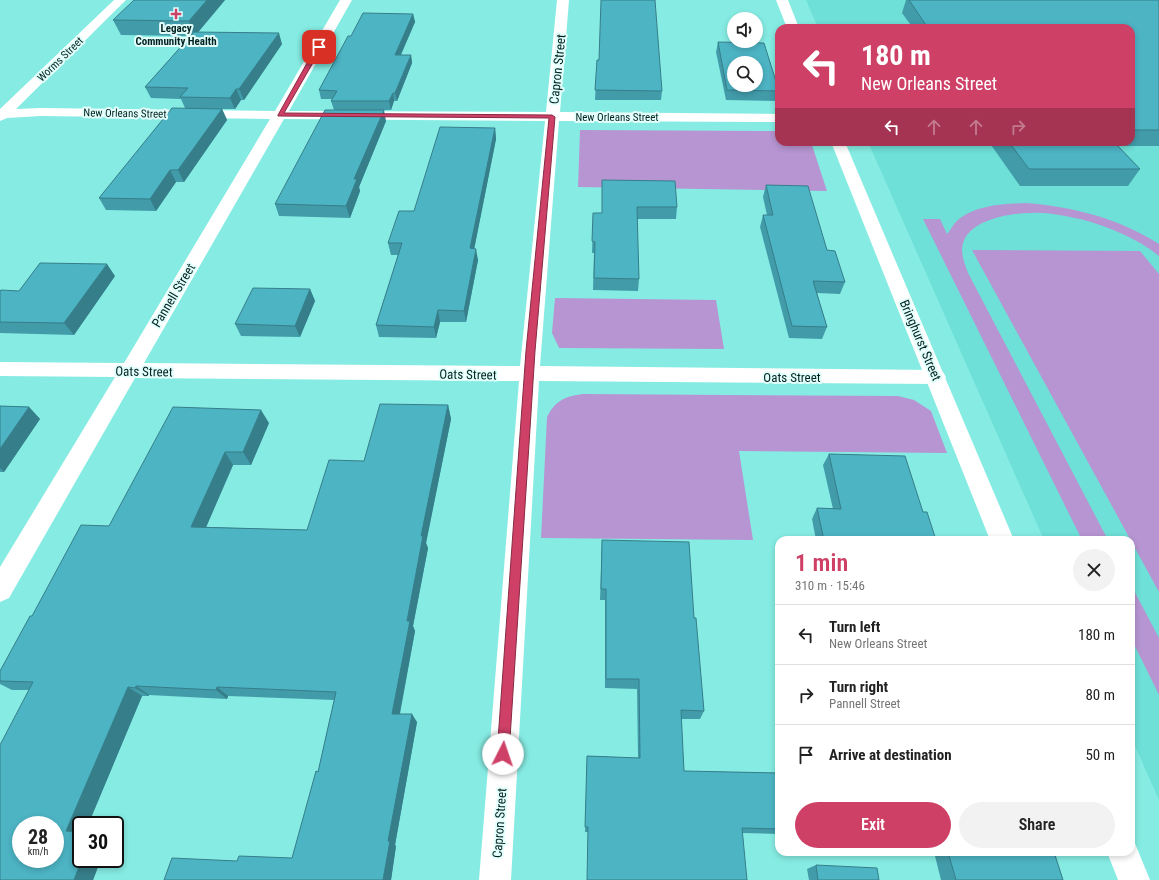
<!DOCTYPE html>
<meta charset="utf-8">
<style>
body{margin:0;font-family:"Roboto Condensed",sans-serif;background:#f2f2f2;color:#222;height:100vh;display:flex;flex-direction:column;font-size:15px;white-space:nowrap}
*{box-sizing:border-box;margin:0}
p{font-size:13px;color:#767676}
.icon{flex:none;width:22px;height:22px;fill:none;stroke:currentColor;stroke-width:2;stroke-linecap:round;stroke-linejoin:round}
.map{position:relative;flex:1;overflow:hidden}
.sheet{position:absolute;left:775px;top:536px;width:360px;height:320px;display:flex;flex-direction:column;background:#fff;border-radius:12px;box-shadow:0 2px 6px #0003}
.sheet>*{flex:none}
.hud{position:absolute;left:775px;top:24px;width:360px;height:122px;border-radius:12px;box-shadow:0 2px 6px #0003;background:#cf4067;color:#fff;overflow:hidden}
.fabs{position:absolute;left:727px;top:12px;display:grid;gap:8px}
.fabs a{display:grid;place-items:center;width:36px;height:36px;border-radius:50%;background:#fff;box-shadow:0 2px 6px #0003;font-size:20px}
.speed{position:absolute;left:12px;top:816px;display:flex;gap:8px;font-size:20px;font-weight:700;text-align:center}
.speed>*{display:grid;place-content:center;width:52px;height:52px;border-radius:50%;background:#fff;box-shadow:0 2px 6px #0003;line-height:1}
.speed small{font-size:10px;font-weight:400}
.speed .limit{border:2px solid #111;border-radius:6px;background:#fff;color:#111}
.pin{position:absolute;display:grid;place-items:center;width:34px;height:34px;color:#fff;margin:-17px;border-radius:8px;box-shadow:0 2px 6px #0006}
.me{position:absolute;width:44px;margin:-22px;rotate:4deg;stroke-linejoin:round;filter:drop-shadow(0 0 3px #0008)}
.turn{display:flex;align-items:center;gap:14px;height:84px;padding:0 20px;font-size:18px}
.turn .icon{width:52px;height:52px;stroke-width:2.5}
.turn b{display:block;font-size:28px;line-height:34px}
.lanes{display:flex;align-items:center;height:38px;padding:0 20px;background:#0003;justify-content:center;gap:20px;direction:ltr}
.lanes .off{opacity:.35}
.round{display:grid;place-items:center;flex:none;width:42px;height:42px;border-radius:21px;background:#f2f2f2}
.headline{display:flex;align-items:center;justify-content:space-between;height:68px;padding:0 20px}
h1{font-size:24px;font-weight:600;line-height:30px;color:#cf4067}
.primary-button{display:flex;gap:8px;margin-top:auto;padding:8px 20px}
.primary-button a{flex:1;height:46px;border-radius:24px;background:#cf4067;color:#fff;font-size:16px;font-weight:600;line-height:46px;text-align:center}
.primary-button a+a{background:#f2f2f2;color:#222}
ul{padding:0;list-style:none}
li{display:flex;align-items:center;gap:12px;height:60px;padding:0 20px;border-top:1px solid #e0e0e0}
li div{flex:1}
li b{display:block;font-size:15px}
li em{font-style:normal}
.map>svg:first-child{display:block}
.built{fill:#6ee0d7}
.green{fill:#b695d2}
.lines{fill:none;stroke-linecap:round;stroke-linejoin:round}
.street{fill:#fff;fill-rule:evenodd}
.secondary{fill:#fff;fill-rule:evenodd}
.wall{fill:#429ba9}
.shaded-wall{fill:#367e89}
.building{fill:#4db4c4;stroke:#367e89;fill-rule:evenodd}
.route{fill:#cf4067;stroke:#872a43}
.poi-dot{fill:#cf4067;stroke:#e3fffc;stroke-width:1.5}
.labels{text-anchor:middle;stroke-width:4;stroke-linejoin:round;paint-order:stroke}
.far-poi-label{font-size:11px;font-weight:bold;fill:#022321;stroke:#e3fffc}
.far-street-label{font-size:11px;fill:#022321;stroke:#e3fffc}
.street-label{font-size:13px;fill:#022321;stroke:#e3fffc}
</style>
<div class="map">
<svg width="1159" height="880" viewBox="0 0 1159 880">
<rect width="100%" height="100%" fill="#86ece3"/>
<polygon class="built" points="806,0 1159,0 1159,800 1131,737 1131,540 1044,540 868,142 1131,142 1131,28 818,28"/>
<g class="green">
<polygon points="580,130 779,131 779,142 811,142 827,191 578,187"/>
<path d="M 1026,203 C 1074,207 1118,218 1159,244 L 1159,256 C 1137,238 1107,226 1080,219 C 1064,216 1047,212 1032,213 C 1009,213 964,220 962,249 C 962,257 965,265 968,273 L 1108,540 L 1082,540 L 923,219 L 940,219 L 947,234 C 951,230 953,224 957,221 C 975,205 1003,204 1026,203 Z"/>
<polygon points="972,250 1140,251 1159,274 1159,592"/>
<polygon points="555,298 716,300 724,349 559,348 552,333"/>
<path d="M 583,394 L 898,396 L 914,400 L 931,411 L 947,453 L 739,451 L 753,540 L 541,538 L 547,417 C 555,401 565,396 583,394 Z"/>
<polygon points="1131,585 1159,638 1159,695 1131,638"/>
</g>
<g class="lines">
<path class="street" d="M 114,0 L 126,0 L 16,109 L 41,108 L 275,111 L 340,0 L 352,0 L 289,111 L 546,112 L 557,0 L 569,0 L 560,112 L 779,114 L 779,122 L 559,121 L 540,366 L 936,370 L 943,372 L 946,377 L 943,382 L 936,384 L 539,381 L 511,880 L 479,880 L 519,381 L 135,378 L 9,598 L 0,602 L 0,567 L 115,377 L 0,376 L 0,362 L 124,363 L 270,119 L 41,116 L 7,118 L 0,121 L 0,109 ZM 284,119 L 545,121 L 520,366 L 144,363 Z"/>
<g class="secondary">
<polygon points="776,0 788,0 799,28 787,28"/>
<polygon points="831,142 845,142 1014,540 990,540"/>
<polygon points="1131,839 1134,841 1150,880 1118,880 1107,852 1131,852"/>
</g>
</g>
<g class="wall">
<polygon points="225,0 198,32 282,44 244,100 241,100 235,109 222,109 227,120 184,182 176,182 156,211 106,210 99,198 185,108 181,99 151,98 145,87 191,36 121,35 113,20"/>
<polygon points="906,0 1159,0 1159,146 1118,146 1140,169 1128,186 1020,186 989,142 1131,142 1131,28 913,28 902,13"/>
<polygon points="413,14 415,22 401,55 411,55 412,63 397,101 394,101 391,110 362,110 386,121 359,187 360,191 350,218 279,216 275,204 334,110 331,101 333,99 321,99 319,90 351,36"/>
<polygon points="718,42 779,91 777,101 726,100 716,52"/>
<polygon points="597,60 662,91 661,100 595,100"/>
<polygon points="495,128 496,139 474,249 478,260 466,322 440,322 436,338 379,337 376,325 398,255 391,255 388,243 414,211"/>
<polygon points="602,180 677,207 676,219 637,219 639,279 638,291 593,290 594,253 592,253 593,213 602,213"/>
<polygon points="766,185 827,250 845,282 840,294 817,293 827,327 822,339 789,338 760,227 763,215 767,215 763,197"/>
<polygon points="115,276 74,335 0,333 0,291 19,291"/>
<polygon points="310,289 315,301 300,337 241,336 235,324"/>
<polygon points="448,405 451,419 426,543 428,548 413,626 415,631 400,714 417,722 395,845 396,846 391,880 164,880 237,861 292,858 318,772 334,700 228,696 227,699 149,695 149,696 142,696 88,825 81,825 101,859 93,880 0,880 29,690 12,690 0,684 0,671 32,616 109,526 269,423 251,465 233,465 206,527 307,530 364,461"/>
<polygon points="0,406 29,407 40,419 4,472 0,472"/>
<polygon points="829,454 923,512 936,540 816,540 812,519 817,508 833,509 823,465"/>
<polygon points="602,540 694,618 704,711 700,719 681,719 684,771 779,773 779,834 743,833 585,832 587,756 638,758 637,689 605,688 605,600 600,600"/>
<polygon points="934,852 1054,852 1063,880 941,880"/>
<polygon points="816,865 879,880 809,880 807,869"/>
</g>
<g class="shaded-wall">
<polygon points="207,0 225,0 195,36 189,21"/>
<polygon points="413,14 415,22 397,63 395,55"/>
<polygon points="279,33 282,44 244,100 239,89"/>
<polygon points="411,55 412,63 397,101 395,93"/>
<polygon points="236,89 241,100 235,109 230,98"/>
<polygon points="393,93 394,101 391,110 389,101"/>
<polygon points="222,109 227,120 184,182 178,170"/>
<polygon points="384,110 386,121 359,187 360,191 350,218 346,206 354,179"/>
<polygon points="495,128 496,139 472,260 470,248"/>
<polygon points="170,170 176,182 156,211 150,199"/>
<polygon points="476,249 478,260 466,322 464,311"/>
<polygon points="107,264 115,276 74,335 64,323"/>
<polygon points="310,289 315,301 300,337 295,326"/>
<polygon points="438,310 440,322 436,338 434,327"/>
<polygon points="448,405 451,419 426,543 428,548 413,626 415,631 398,722 392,714 407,621 421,536"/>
<polygon points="29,407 40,419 4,472 0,468 0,449"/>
<polygon points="261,410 269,423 251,465 243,452"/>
<polygon points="225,452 233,465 201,539 191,527"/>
<polygon points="136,686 149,695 149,696 135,688"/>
<polygon points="128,687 142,696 88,825 81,825 81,836 66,831"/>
<polygon points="217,687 228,696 227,699 216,690"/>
<polygon points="412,714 417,722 395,845 396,846 391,880 383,880 388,841"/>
<polygon points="82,859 101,859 93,880 74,880"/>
</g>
<g class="building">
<polygon points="134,0 207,0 189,21 113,20"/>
<polygon points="601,0 655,0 662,91 595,90 597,60 599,60"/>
<polygon points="909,0 1159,0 1159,130 1131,130 1131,28 928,28"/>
<polygon points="363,13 413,14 395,55 411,55 395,93 393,93 389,101 331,101 337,91 319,90 348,36 351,36"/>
<polygon points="194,32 279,33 239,89 236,89 230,98 180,97 188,88 145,87"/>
<path d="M 718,42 L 764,43 L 779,91 L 727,90 ZM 734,63 L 756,63 L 756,85 L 734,85 Z"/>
<polygon points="172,108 222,109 178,170 170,170 150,199 99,198"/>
<polygon points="325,110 384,110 354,179 357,179 346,206 275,204"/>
<polygon points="440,127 495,128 470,248 476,249 464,311 438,310 434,327 376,325 402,243 388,243 399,211 414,211"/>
<polygon points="1009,142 1114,142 1140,169 1029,169"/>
<polygon points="602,180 675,181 677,207 637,207 639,279 594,278 595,242 592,241 593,213 602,213"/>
<polygon points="766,185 808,186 827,250 835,251 845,282 813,281 827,327 792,326 763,215 773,215"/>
<polygon points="40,263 107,264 64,323 0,322 0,291 1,290 19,291"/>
<polygon points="253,288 310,289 295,326 235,324"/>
<path d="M 380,404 L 448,405 L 421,536 L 423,536 L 407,621 L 410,621 L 392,714 L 412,714 L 388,841 L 390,841 L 383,880 L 164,880 L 172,858 L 237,861 L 239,856 L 292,858 L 316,771 L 318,772 L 336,692 L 217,687 L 216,690 L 136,686 L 135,688 L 128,687 L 66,831 L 81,832 L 81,859 L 82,859 L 74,880 L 0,880 L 0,745 L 33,682 L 0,681 L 0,671 L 30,616 L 32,616 L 81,525 L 109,526 L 173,407 L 261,410 L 243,452 L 225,452 L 191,527 L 307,530 L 329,460 L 364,461 ZM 21,825 L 55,825 L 55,859 L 21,859 Z"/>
<polygon points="0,406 29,407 0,449"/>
<polygon points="829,454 905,456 923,512 927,512 936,540 824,540 817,508 841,509"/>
<polygon points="602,540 689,542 694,618 696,618 704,711 681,710 684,771 779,773 779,829 742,828 747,880 587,880 588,827 585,827 587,756 640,758 639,679 606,679 606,589 601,589"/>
<polygon points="948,852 1054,852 1063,880 956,880"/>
<polygon points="816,865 877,868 879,880 818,880"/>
</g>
<polygon class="route" points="319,45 322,47 284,113 552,115 555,117 535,351 509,754 508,758 503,760 499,758 497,754 526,351 549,118 278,116 278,115 316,47"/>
<path class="poi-dot" d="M174 8h4v4h4v4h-4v4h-4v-4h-4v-4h4z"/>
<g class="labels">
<g class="far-poi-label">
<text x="176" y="32">Legacy<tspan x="176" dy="13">Community Health</tspan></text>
</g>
<g class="far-street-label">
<text transform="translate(60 59) rotate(-44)" y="4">Worms Street</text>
<text transform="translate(125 113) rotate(1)" y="4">New Orleans Street</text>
<text x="617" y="121">New Orleans Street</text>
</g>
<g class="street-label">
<text transform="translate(557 69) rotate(-84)" y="5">Capron Street</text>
<text transform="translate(173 295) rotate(-59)" y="5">Pannell Street</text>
<text transform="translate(921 340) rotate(67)" y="5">Bringhurst Street</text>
<text transform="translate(144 371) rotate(1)" y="5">Oats Street</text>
<text transform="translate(468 374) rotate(1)" y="5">Oats Street</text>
<text x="792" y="382">Oats Street</text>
<text transform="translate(499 823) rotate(-86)" y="5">Capron Street</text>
</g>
</g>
</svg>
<div class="fabs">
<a><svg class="icon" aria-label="sound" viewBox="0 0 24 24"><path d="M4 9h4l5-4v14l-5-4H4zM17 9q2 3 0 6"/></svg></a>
<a><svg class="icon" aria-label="search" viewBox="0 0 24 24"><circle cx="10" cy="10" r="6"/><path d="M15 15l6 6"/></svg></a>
</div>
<div class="speed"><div>28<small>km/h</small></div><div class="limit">30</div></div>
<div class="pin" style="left:319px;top:47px;background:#d93025"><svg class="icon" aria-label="arrive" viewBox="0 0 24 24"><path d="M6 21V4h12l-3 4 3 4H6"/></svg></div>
<svg class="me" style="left:503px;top:754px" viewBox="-20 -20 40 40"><circle r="19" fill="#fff"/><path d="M0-13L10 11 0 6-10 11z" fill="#cf4067"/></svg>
<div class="hud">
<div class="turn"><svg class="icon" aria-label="left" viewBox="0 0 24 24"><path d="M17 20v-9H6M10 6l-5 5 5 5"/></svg><div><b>180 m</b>New Orleans Street</div></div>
<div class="lanes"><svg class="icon" aria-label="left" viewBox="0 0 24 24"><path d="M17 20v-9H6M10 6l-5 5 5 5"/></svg><svg class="icon off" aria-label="ahead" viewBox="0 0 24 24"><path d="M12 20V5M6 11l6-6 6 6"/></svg><svg class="icon off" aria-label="ahead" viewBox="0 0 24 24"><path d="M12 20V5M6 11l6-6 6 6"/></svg><svg class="icon off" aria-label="right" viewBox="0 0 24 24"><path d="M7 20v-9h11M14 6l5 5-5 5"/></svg></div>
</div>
<section class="sheet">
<div class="headline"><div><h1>1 min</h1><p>310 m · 15:46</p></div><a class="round"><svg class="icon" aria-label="close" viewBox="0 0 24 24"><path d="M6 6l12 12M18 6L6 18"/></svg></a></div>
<ul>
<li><svg class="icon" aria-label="left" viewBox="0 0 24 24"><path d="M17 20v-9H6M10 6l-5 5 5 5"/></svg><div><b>Turn left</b><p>New Orleans Street</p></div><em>180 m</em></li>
<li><svg class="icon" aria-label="right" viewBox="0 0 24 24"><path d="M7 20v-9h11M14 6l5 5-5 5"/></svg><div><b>Turn right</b><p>Pannell Street</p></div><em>80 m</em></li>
<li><svg class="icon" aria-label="arrive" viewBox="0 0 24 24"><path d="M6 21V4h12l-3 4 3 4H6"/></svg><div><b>Arrive at destination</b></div><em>50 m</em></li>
</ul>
<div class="primary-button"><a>Exit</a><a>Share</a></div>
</section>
</div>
